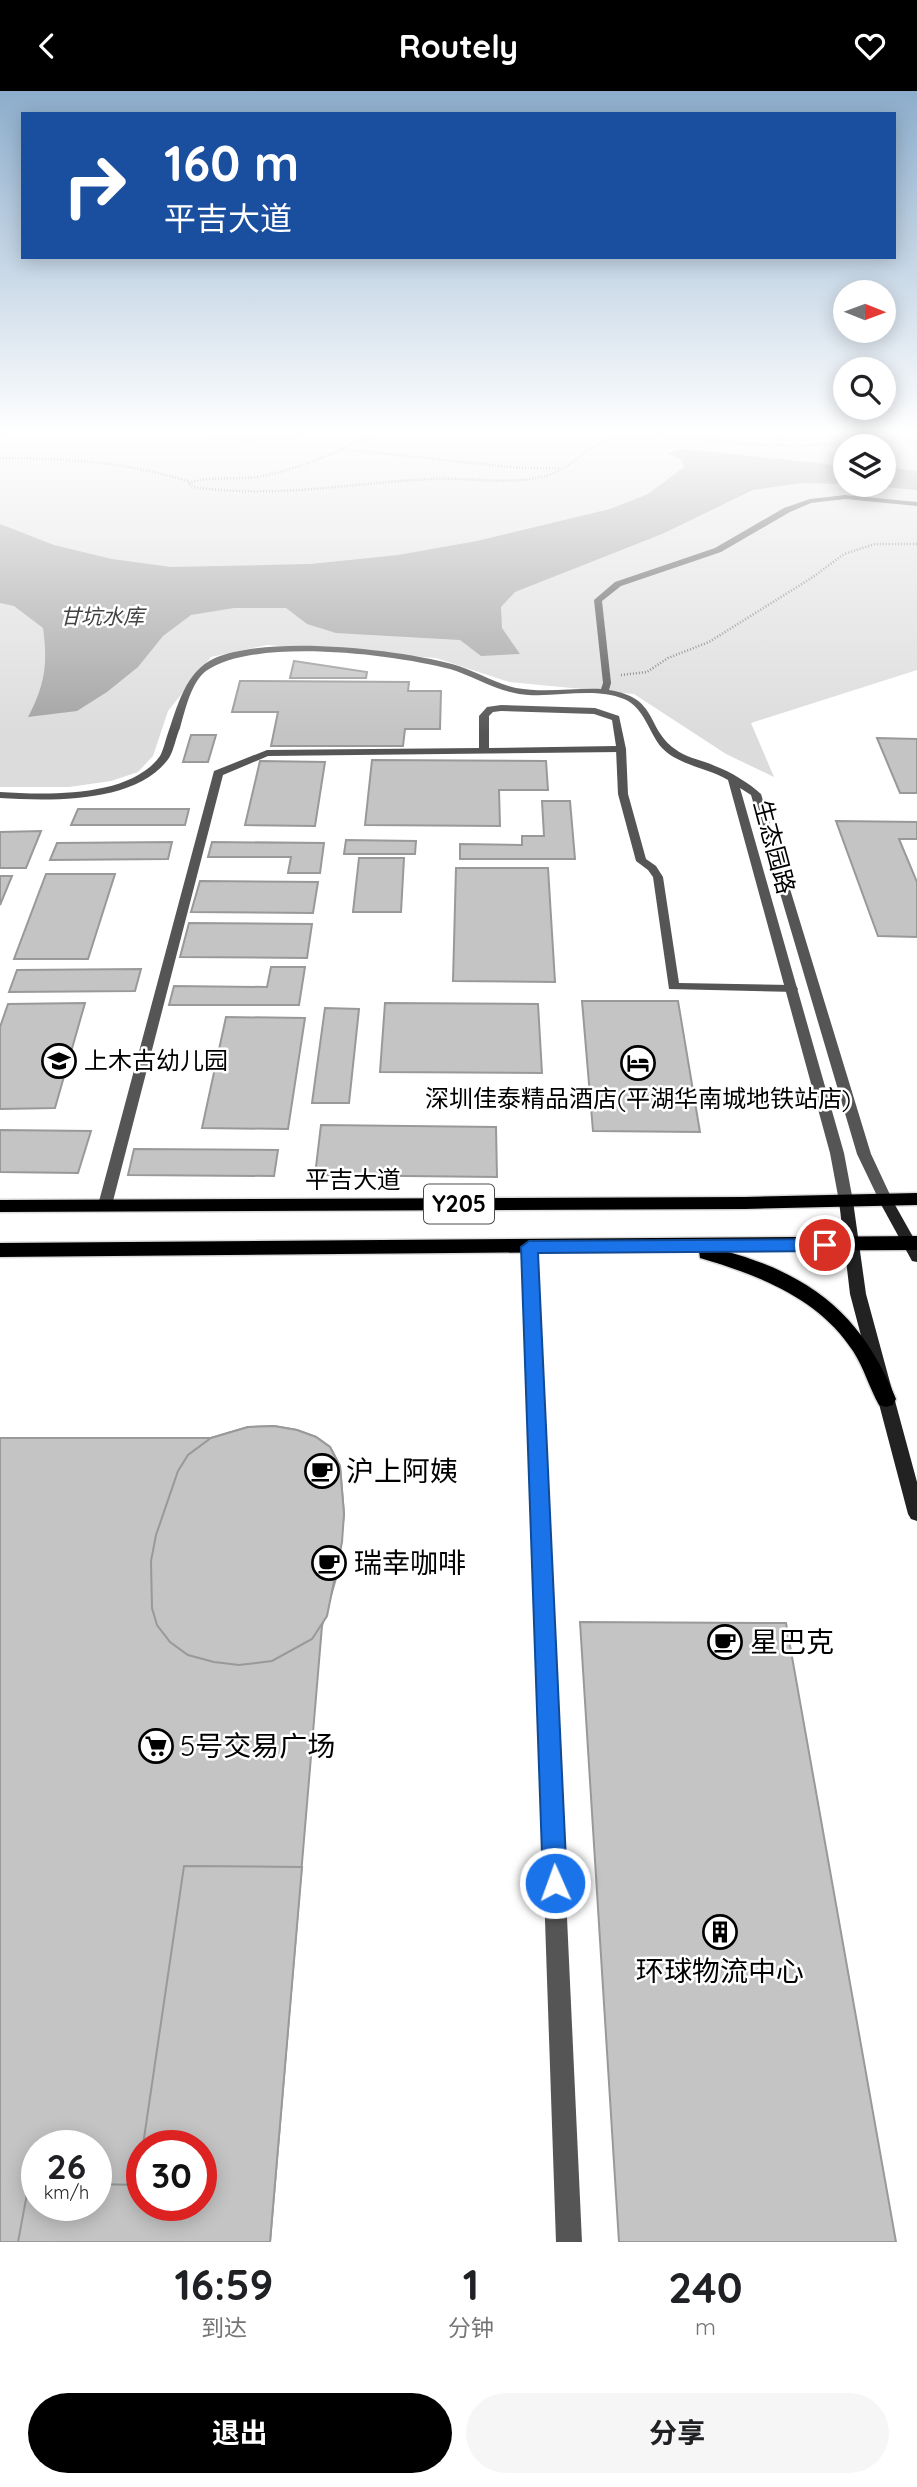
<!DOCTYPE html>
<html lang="zh">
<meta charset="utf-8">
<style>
body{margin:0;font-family:Quicksand,"Noto Sans SC",sans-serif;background:#f6f6f6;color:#202124;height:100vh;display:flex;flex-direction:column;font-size:26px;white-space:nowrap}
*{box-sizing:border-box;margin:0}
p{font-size:23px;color:#757577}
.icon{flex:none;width:38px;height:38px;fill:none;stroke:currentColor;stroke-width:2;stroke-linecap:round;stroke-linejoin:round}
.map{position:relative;height:2151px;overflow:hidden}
.side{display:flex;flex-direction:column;background:#fff;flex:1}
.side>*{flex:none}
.guide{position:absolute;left:21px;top:21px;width:875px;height:147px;border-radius:0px;box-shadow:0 4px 18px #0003;background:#1a4fa0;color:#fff;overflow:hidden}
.needle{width:46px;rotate:91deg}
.fabs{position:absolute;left:833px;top:189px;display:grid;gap:14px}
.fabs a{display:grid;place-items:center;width:63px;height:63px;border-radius:50%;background:#fff;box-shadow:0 4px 18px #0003;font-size:35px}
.speed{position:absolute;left:21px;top:2039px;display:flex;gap:14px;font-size:35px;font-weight:700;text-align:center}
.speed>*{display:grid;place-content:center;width:91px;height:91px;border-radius:50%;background:#fff;box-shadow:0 4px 18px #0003;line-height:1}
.speed small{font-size:18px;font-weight:400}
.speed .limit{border:10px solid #d22;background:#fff;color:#111}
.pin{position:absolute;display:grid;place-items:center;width:60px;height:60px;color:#fff;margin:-30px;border:4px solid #fff;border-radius:50%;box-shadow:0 2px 7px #0007}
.me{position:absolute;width:77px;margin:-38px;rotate:358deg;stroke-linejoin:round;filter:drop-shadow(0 0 5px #0008)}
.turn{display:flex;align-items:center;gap:24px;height:147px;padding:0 28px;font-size:32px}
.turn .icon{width:91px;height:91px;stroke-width:2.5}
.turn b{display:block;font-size:49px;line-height:60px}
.eta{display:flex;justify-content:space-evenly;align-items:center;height:119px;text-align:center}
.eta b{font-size:42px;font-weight:700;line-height:49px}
.primary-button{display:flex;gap:14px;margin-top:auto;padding:14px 28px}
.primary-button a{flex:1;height:80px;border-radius:42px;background:#000;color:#fff;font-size:28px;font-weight:700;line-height:80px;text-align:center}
.primary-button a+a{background:#f6f6f6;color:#202124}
header{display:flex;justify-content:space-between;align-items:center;height:91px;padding:0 28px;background:#000;color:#fff;font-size:32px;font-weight:700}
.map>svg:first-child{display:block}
.green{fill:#dcdcdc;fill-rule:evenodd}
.water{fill:#a3a3a3}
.building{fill:#c4c4c4;stroke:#999;stroke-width:2;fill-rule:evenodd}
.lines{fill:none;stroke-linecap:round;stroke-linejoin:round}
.primary-casing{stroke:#dbdbdb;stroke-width:3}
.path{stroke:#777;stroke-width:2.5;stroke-dasharray:1 2;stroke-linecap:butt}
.lane{fill:#555;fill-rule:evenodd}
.street{fill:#555;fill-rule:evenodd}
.secondary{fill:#222;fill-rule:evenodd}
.primary{fill:#000;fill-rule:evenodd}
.route{fill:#1a73e8;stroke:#114b97;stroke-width:2}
.labels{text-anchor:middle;stroke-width:5;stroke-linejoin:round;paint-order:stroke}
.far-water-label{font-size:21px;font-style:italic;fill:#444;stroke:#fff}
.shield{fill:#fff;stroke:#4c4c4c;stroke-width:2}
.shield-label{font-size:23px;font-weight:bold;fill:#000}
.street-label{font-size:24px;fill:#000;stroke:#fff}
.poi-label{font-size:24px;fill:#000;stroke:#fff;text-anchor:start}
.near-poi-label{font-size:28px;fill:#000;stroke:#fff;text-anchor:start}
</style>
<header><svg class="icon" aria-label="back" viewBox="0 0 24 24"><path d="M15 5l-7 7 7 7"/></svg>Routely<svg class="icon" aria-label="heart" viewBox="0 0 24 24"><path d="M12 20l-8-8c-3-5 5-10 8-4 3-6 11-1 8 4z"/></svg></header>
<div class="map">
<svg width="917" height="2151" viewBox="0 0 917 2151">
<rect width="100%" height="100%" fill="#fff"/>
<path class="green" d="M 0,342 L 917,342 L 917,579 L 751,632 L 774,686 L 726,663 L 634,603 L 509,591 L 436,567 L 267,554 L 211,566 L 168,620 L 153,665 L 138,681 L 111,690 L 69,696 L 0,696 ZM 845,355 L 884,355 L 884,394 L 845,394 Z"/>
<g class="water">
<path d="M 684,358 L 845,375 L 845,393 L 801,392 L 753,399 L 662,443 L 515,501 L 501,516 L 502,537 L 520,563 L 481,565 L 460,549 L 336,542 L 307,533 L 286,517 L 234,517 L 191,524 L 163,545 L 138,576 L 107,601 L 77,620 L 28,626 C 45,594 48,573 43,537 L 14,515 L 0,512 L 0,433 L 54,454 L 112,468 L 171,476 L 310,473 L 398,464 L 477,450 L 610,418 L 648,403 L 684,376 L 681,369 L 668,362 Z"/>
<polygon points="884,376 917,380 917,399 859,394 884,394"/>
</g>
<g class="building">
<polygon points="294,570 367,581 366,587 290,587"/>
<polygon points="240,590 409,591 408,600 441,600 440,638 405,638 403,655 271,655 278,621 232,621"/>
<polygon points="191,644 216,644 208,671 183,671"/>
<polygon points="877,647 917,648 917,702 900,702"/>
<polygon points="372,669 546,670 548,699 499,699 500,735 365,734"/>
<polygon points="260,670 325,671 315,735 245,734"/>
<polygon points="542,710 570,710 575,768 460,768 460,753 522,754 522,745 544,745"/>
<polygon points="78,718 189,718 185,734 71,734"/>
<polygon points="836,730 917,731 917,748 899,748 917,791 917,846 878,845"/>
<polygon points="41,740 26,777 0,777 0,741"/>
<polygon points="346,749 416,750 415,763 344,763"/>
<polygon points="172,751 168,768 50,769 57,752"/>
<polygon points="212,751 324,752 320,782 288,782 291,766 208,766"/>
<polygon points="359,767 404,767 401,821 353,821"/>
<polygon points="456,777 548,777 555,891 453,890"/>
<polygon points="46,783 115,783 88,868 14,868"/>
<polygon points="0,785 12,785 0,814"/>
<polygon points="200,790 318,791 313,822 191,821"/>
<polygon points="189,832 312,833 307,867 180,866"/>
<polygon points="271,876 305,876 299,914 169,914 174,895 267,896"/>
<polygon points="141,878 135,900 9,901 17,879"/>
<polygon points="582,910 678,910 700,1041 593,1040"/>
<polygon points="85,912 55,1017 0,1018 0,936 8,913"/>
<polygon points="385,912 538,913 542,982 380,981"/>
<polygon points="325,917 359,918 349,1012 312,1012"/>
<polygon points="226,926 305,927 288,1038 202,1037"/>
<polygon points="321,1034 496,1036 497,1086 315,1084"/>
<polygon points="0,1039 91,1040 78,1082 0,1081"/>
<polygon points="134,1058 278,1059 274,1085 128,1084"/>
<path d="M 274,1335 L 297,1339 L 316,1346 L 330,1356 L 340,1375 L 344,1423 L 337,1484 L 322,1535 L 270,2151 L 0,2151 L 0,1347 L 211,1347 L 248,1336 ZM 37,2054 L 96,2054 L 96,2114 L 37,2114 ZM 142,2054 L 201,2054 L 201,2114 L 142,2114 Z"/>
<polygon points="274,1335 297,1339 316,1346 330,1356 340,1375 344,1423 342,1451 327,1525 312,1548 272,1570 239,1574 214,1571 188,1564 170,1551 157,1534 152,1517 151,1470 156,1444 178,1380 188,1364 211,1347 248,1336"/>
<polygon points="580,1531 786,1532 896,2151 619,2151"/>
<polygon points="184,1775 302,1776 270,2151 18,2151 29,2092 37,2093 37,2114 96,2114 96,2093 137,2094 142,2062 142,2114 201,2114 201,2054 143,2054"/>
</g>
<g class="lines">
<g class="primary-casing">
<g id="primary">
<polygon points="917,1102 917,1114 745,1118 0,1121 0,1109 745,1106"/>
<path d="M 917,1145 L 917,1159 L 725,1160 C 812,1184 862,1224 896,1308 L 893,1314 L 886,1316 L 879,1314 C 869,1296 864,1277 853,1260 C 819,1207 758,1184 700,1167 L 699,1160 L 0,1166 L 0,1152 Z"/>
</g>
</g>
<g class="path">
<polyline points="204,342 248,349 303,342"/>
<path d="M 379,342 C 341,358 303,377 263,385 C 238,390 213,384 188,392 L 193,396 C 274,408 350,392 431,388 C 468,386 506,394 542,386 C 578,377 584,350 626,345 C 672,339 718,352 763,354 C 814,356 866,350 917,351"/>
<polyline points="775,342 780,355"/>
<polyline points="0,343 9,342"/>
<polyline points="340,358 520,377 561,377"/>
<path d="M 0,367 C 64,367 128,371 190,391"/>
<polyline points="621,584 647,581 668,567 709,551 813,486 844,463 875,453 917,453"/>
</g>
<polygon class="lane" points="621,655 626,658 628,703 646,768 656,775 663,786 679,892 792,894 796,895 798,898 796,901 669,898 653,786 648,779 636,770 618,703 616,658"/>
<g class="street">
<path d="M 845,404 L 917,411 L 917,415 L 845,408 L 811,412 L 790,421 L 721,461 L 621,495 L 602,510 L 611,592 L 609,599 C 659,607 645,636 675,658 C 686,667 702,669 715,675 C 731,681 749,692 761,703 L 871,1063 L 892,1108 L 890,1111 L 880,1111 L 857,1063 L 751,704 L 740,697 L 844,1062 L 853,1110 L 846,1115 L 839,1110 L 830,1062 L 728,689 C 708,677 678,674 662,657 C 648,641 645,617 624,608 C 592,595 553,608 519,603 C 494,599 473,585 450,578 C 392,563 255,546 206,580 C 191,591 185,620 180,637 C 176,646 174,659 169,667 C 137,713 49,710 0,707 L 0,701 C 46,704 130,707 160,665 C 163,660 165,651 167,645 C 177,617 185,580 215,567 C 271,544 394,558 452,573 C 474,579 494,592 516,597 C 544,602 573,597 601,598 L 603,592 L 594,509 L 615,491 L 715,457 L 784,417 L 810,408 Z"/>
<path d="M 501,614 L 595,617 L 619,625 L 626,658 L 621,661 L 268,665 L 223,684 L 112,1114 L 105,1119 L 100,1118 L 98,1114 L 214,680 L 267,659 L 479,657 L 479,625 L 487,616 ZM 501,620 L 594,623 L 612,629 L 616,655 L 489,657 L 489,625 L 493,621 Z"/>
<polygon points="529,1151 534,1152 536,1156 582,2151 556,2151 522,1156 524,1152"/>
</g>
<g class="secondary">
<polygon points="885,1103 890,1105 917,1153 917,1171 912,1170 878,1108"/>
<polygon points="846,1105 853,1110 866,1203 917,1391 917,1430 911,1428 908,1423 850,1203 839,1110"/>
</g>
<use href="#primary" class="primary"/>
</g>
<linearGradient id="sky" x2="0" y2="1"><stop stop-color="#8cadcc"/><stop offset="0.53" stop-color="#fff"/><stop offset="1" stop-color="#fff" stop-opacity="0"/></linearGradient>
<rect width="917" height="643" fill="url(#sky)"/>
<polygon class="route" points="825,1148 833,1154 825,1160 538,1162 567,1792 563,1800 555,1804 546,1800 543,1792 521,1156 529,1150"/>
<defs>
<g id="school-ring" transform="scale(1.75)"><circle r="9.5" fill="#fff" stroke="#000" stroke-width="1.5"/><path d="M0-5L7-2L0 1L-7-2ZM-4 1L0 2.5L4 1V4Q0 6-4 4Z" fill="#000"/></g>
<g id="hotel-ring" transform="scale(1.75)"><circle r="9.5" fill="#fff" stroke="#000" stroke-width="1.5"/><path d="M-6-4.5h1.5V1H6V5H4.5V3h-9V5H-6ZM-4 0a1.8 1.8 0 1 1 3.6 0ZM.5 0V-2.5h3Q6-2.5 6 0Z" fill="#000"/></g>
<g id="cafe-ring" transform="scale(1.75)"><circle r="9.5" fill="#fff" stroke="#000" stroke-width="1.5"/><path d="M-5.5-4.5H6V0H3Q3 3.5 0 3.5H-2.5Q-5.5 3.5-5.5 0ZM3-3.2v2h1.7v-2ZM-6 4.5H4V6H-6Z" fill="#000"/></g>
<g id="supermarket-ring" transform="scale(1.75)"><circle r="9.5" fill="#fff" stroke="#000" stroke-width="1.5"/><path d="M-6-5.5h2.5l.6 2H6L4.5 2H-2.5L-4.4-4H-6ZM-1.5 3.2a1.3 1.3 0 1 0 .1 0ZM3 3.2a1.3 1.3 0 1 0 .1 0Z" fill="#000"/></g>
<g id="building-ring" transform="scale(1.75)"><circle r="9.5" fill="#fff" stroke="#000" stroke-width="1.5"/><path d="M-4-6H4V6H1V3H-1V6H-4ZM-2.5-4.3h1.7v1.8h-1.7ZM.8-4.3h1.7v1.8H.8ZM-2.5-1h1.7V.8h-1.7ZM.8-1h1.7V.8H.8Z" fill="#000"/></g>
</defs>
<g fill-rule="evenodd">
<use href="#school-ring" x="59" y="970"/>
<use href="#hotel-ring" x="638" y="972"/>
<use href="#cafe-ring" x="322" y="1380"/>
<use href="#cafe-ring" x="329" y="1472"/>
<use href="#cafe-ring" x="725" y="1551"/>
<use href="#supermarket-ring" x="156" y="1655"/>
<use href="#building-ring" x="720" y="1841"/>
</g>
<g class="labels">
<g class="far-water-label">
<text x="102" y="533">甘坑水库</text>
</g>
<rect class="shield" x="424" y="1093.5" width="70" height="39" rx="5"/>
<g class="shield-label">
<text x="459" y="1121">Y205</text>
</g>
<g class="street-label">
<text transform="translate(774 756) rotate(75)" y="8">生态园路</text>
<text x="353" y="1097">平吉大道</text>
</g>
<g class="poi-label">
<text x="84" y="978">上木古幼儿园</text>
<text x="638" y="1016" text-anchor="middle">深圳佳泰精品酒店(平湖华南城地铁站店)</text>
</g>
<g class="near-poi-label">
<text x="346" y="1390">沪上阿姨</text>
<text x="354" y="1482">瑞幸咖啡</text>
<text x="750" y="1561">星巴克</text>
<text x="180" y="1665">5号交易广场</text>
<text x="720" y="1890" text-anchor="middle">环球物流中心</text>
</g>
</g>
</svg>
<div class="fabs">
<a><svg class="needle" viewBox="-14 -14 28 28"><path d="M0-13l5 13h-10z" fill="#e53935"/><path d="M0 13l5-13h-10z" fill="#757577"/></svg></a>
<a><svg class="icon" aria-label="search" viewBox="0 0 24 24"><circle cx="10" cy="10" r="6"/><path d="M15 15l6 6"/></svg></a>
<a><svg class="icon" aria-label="layers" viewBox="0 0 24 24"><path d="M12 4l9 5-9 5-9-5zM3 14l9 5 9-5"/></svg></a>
</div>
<div class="speed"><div>26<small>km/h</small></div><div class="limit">30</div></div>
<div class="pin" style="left:825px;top:1154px;background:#d93025"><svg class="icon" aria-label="arrive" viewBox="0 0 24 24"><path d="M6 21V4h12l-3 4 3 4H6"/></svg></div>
<svg class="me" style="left:555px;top:1792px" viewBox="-20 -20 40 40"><circle r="17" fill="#1a73e8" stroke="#fff" stroke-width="3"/><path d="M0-11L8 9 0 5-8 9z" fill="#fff"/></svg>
<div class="guide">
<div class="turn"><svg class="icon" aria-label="right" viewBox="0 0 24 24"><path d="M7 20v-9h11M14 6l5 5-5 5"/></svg><div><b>160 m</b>平吉大道</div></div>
</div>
</div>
<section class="side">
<div class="eta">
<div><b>16:59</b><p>到达</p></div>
<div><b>1</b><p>分钟</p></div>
<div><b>240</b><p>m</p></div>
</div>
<div class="primary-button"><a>退出</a><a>分享</a></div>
</section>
